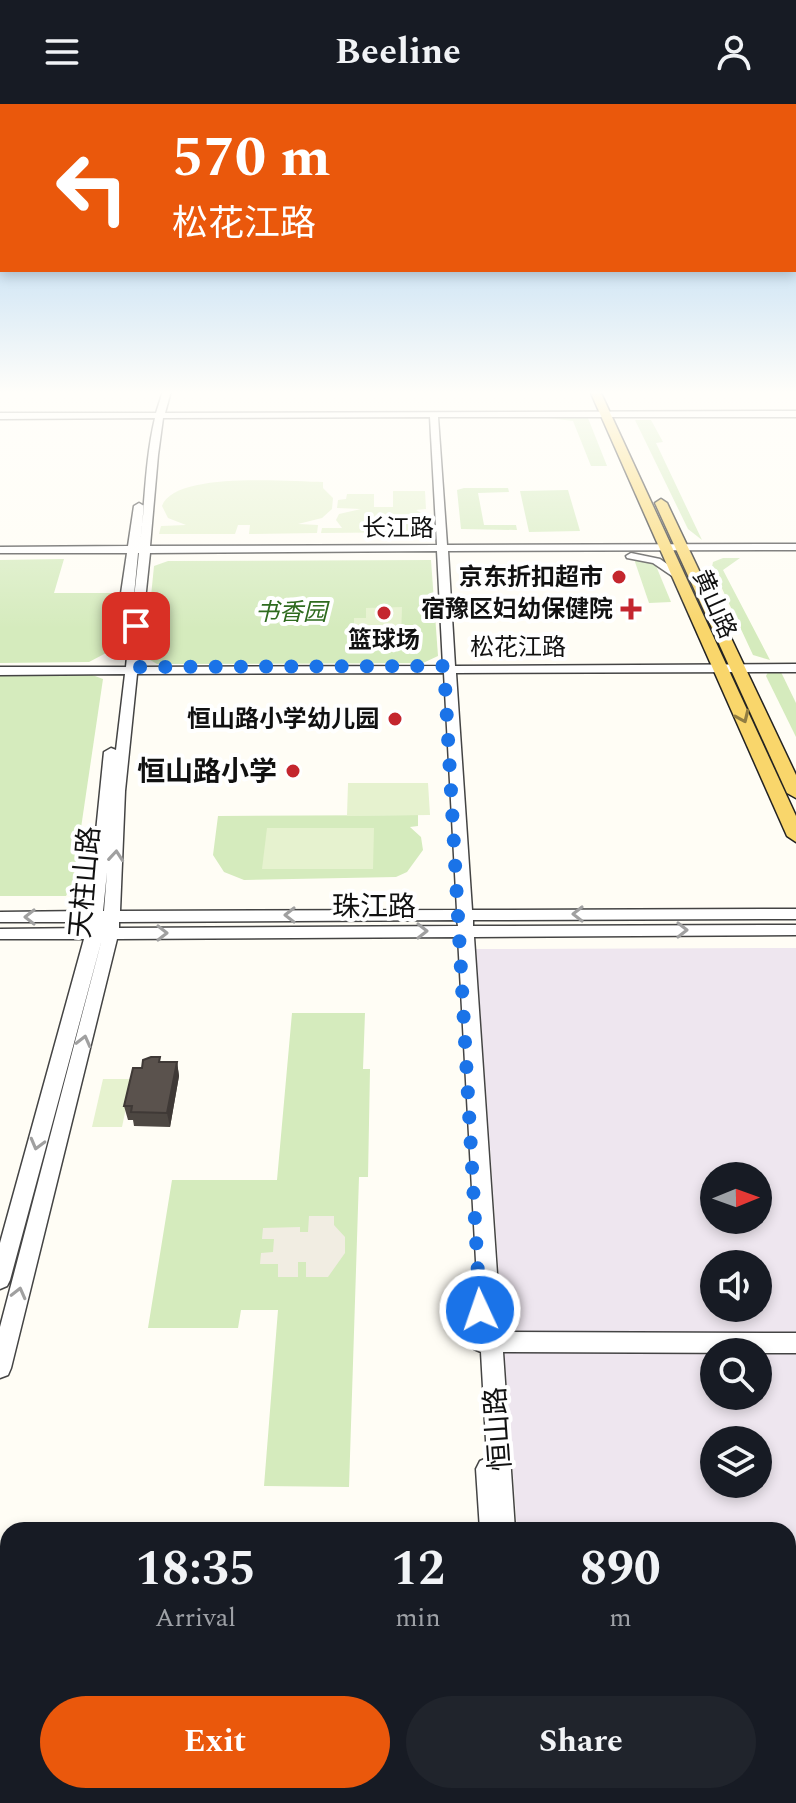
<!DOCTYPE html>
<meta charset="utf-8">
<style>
body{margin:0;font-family:Spectral,"Noto Sans SC",serif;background:#20242c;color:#f1f3f6;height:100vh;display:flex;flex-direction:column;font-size:30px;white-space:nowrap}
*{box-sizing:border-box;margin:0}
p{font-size:26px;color:#9ea1a6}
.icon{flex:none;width:44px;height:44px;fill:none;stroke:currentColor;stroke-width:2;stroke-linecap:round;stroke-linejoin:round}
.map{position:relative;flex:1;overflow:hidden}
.panel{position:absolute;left:0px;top:1418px;width:796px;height:282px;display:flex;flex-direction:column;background:#171b24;border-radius:24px 24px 0 0;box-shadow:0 4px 12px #0003}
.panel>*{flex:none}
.guide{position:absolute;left:0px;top:0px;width:796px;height:168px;box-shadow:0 4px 12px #0003;background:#ea580c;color:#fff;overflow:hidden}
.needle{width:52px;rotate:89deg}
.controls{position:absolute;left:700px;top:1058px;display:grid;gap:16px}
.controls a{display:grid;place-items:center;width:72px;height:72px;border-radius:50%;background:#171b24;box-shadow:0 4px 12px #0003;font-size:40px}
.pin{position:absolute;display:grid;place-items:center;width:68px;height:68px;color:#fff;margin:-34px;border-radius:16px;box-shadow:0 4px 12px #0006}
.me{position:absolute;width:88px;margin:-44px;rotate:357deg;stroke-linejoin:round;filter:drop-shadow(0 0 6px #0008)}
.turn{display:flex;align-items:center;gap:28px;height:168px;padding:0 40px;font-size:36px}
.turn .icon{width:104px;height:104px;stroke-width:2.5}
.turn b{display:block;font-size:56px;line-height:68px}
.eta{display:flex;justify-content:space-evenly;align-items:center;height:136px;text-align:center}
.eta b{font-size:48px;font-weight:700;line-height:56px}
.action{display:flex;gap:16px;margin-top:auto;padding:16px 40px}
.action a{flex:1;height:92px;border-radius:48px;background:#ea580c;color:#fff;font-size:32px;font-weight:700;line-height:92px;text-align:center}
.action a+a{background:#20242c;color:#f1f3f6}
header{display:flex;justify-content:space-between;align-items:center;height:104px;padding:0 40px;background:#171b24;font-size:36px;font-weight:700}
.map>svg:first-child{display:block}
.industrial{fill:#eee6ef;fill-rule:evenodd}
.green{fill:#d5ebbd}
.pitch{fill:#e6f2cf}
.plaza{fill:#f1ede2}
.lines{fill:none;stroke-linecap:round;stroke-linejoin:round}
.minor-casing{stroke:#444;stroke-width:3}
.major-casing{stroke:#222;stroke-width:3}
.minor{fill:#fff;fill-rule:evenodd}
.major{fill:#f9d66b;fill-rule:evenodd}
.wall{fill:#4d4742}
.shaded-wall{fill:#3f3936}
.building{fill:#5a524d;stroke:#3f3936;stroke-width:2}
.oneway{stroke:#917d42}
.oneway2{stroke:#a0a0a0}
.route{stroke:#1a73e8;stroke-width:14;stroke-dasharray:0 25.2}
.poi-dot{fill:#c4262e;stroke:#fff;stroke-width:3}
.labels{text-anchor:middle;stroke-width:8;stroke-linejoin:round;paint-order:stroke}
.far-street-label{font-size:24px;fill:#111;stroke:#fff}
.far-poi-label{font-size:24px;font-weight:bold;fill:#111;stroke:#fff;text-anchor:end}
.far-park-label{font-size:24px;font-style:italic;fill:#2f6b1f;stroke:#fff}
.poi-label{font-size:28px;font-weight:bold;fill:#111;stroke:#fff;text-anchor:end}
.street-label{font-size:28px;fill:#111;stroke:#fff}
</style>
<header><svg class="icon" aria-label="menu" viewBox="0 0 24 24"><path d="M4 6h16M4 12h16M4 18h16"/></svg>Beeline<svg class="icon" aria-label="person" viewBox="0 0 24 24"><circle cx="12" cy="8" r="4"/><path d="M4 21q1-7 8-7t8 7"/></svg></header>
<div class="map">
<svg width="796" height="1699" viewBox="0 0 796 1699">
<rect width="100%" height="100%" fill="#fffdf5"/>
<path class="industrial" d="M 796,844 L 796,1641 L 788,1641 L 788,1426 L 517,1426 L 476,845 ZM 714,1072 L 758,1072 L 758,1116 L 714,1116 ZM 714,1160 L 758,1160 L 758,1204 L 714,1204 ZM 714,1248 L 758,1248 L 758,1292 L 714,1292 ZM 714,1336 L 758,1336 L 758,1380 L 714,1380 Z"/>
<g class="green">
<polygon points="548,314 588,314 607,362 591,362 573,317"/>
<polygon points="635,316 651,316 663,338 656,339 702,436 688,425"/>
<polygon points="464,384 508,384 509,388 478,389 484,421 516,421 517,426 461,425 457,386"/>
<polygon points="568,386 580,427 529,428 520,387"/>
<polygon points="723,454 740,454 723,466 770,556 753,551 712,463 713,458"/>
<polygon points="64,455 54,489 114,489 108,548 89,558 0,559 0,456"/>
<polygon points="634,455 654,457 671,498 649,499"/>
<polygon points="168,457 431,456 438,552 423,559 157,560 145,553 154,462"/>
<polygon points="769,566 780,566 796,599 796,633 766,572"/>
<polygon points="0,569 87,569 103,575 73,778 66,792 0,792"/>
<polygon points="418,711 418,722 410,723 421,733 423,746 407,768 396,773 244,776 224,768 213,751 218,712"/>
<polygon points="292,909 365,909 363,965 370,965 368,1073 359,1073 349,1383 264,1382 278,1206 241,1206 238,1224 148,1224 172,1076 277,1076"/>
<polygon points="0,1613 8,1613 8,1692 126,1692 125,1699 0,1699"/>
</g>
<g class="pitch">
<path d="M 323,378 L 323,384 L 333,394 L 332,405 L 322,414 L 298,420 L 318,421 L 317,429 L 249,430 L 250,421 L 238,421 L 235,430 L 159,430 L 161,422 L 186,421 L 168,414 L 162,402 C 175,367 288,378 323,378 Z"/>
<polygon points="393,387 425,387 426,405 416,406 428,413 424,423 430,423 431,428 321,429 322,424 342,424 336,416 339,410 361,405 337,404 338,396 346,395 347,390 374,390 374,403 393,403"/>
<polygon points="402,503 401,535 354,531 354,514 366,514 366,504"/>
<polygon points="348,679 428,679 430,711 347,712"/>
<polygon points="267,724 374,724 373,765 262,765"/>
<polygon points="103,975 132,975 122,1023 92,1023"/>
</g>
<polygon class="plaza" points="309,1112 334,1112 334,1121 345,1133 345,1149 328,1173 306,1173 306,1158 298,1158 298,1173 278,1173 278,1160 260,1160 261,1149 273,1148 274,1135 262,1135 263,1124 300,1123 300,1128 308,1128"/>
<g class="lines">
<g class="minor-casing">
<g id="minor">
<path d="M 163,287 L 171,287 L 165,309 L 796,307 L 796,313 L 438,313 L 447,441 L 796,440 L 796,446 L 448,447 L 455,562 L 796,560 L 796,568 L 456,569 L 472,806 L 796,805 L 796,815 L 473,816 L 473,822 L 796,821 L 796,831 L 474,833 L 501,1228 L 796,1229 L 796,1249 L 503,1248 L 515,1426 L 480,1426 L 476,1365 L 480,1357 L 487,1354 L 481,1248 L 474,1245 L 471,1238 L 474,1231 L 480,1229 L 458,833 L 117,835 L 11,1264 L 8,1271 L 0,1274 L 0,1223 L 102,835 L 10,1176 L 7,1182 L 0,1185 L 0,1139 L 84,835 L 0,835 L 0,825 L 86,824 L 86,818 L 0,818 L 0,808 L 88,807 L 104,648 L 111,644 L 116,646 L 125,570 L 0,571 L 0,563 L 126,563 L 129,532 L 120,529 L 120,496 L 127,449 L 0,449 L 0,443 L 128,442 L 134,402 L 139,399 L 144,402 L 140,442 C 145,400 145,356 155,314 L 0,315 L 0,309 L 156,309 ZM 430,313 L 437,441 L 150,442 L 158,351 L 163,314 ZM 437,447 L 443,562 L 138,563 L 150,449 ZM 138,449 L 139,449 L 132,512 ZM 444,569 L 457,806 L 120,807 L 125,687 L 137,570 ZM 107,768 L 104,807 L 103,807 ZM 457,816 L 458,822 L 119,824 L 119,818 Z"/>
<polygon points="631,449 660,455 684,472 675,474 653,459 627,454 626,452"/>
<polygon points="492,1692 534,1692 534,1699 493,1699"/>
</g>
</g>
<g class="major-casing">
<g id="major">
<polygon points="590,287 600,287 796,712 796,738 787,732"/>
<polygon points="661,395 667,399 796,671 796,694 787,689 655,399"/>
</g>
</g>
<use href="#minor" class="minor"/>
<use href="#major" class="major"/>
</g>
<polygon class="wall" points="161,958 177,958 179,972 170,1023 134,1022 133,1016 128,1016 124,1002 142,964"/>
<polygon class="shaded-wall" points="177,958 179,972 170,1023 167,1009"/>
<polygon class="building" points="151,953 160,953 159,958 177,958 167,1009 131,1008 132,1002 124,1002 133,964 142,964 143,956"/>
<defs><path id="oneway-chevron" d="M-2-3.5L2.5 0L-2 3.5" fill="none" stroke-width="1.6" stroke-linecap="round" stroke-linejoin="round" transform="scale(2)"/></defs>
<use class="oneway" href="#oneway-chevron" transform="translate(743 613) rotate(66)"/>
<g class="oneway2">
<use href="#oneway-chevron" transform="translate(116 752) rotate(-85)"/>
<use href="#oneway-chevron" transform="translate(578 810) rotate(180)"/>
<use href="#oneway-chevron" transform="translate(290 811) rotate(180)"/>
<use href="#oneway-chevron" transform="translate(30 813) rotate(180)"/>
<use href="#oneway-chevron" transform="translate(682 826)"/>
<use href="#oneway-chevron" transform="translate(422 827)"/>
<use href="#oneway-chevron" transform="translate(162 829)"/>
<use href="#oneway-chevron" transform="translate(84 937) rotate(-76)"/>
<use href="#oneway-chevron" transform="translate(37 1040) rotate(105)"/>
<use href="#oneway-chevron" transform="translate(19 1189) rotate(-76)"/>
</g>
<linearGradient id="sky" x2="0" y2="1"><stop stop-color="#95c6ee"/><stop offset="0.55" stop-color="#fffefa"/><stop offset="1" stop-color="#fffefa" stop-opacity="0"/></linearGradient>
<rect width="796" height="525" fill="url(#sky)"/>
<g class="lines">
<polyline class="route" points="136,522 131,563 444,562 480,1206"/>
</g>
<g class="poi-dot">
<circle cx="619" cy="473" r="8"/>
<path d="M627 493h8v8h8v8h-8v8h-8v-8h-8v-8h8z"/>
<circle cx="384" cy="509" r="8"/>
<circle cx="395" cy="615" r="8"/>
<circle cx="293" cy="667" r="8"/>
</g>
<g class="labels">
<g class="far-street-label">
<text x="398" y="432">长江路</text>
<text transform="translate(715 500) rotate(66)" y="8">黄山路</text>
<text x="518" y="551">松花江路</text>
</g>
<g class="far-poi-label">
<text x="603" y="481">京东折扣超市</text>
<text x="613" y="513">宿豫区妇幼保健院</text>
<text x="384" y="544" text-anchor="middle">篮球场</text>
<text x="379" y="623">恒山路小学幼儿园</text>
</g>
<g class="far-park-label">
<text x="291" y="516">书香园</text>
</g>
<g class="poi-label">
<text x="277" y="677">恒山路小学</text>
</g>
<g class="street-label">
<text transform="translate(84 778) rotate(-85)" y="10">天柱山路</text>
<text x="374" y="812">珠江路</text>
<text transform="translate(497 1325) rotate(-94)" y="10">恒山路</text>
</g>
</g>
</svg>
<div class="controls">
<a><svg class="needle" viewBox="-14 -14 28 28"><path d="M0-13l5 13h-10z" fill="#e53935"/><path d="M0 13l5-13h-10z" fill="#9ea1a6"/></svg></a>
<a><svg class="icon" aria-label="sound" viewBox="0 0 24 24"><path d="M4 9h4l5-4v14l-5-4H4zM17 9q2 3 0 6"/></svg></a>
<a><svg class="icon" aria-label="search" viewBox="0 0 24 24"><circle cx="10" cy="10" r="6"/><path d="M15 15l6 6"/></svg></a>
<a><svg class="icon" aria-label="layers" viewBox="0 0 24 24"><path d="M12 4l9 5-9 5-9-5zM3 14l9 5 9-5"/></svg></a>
</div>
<div class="pin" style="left:136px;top:522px;background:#d93025"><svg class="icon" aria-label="arrive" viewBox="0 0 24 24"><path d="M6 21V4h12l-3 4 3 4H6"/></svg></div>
<svg class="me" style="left:480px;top:1206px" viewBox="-20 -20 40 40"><circle r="17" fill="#1a73e8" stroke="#fff" stroke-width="3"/><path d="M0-11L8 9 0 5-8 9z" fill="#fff"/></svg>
<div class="guide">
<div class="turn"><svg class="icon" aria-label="left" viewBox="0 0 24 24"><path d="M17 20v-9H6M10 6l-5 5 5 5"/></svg><div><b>570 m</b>松花江路</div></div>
</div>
<section class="panel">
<div class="eta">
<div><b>18:35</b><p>Arrival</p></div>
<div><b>12</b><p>min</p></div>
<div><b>890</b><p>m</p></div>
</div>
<div class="action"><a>Exit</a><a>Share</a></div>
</section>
</div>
